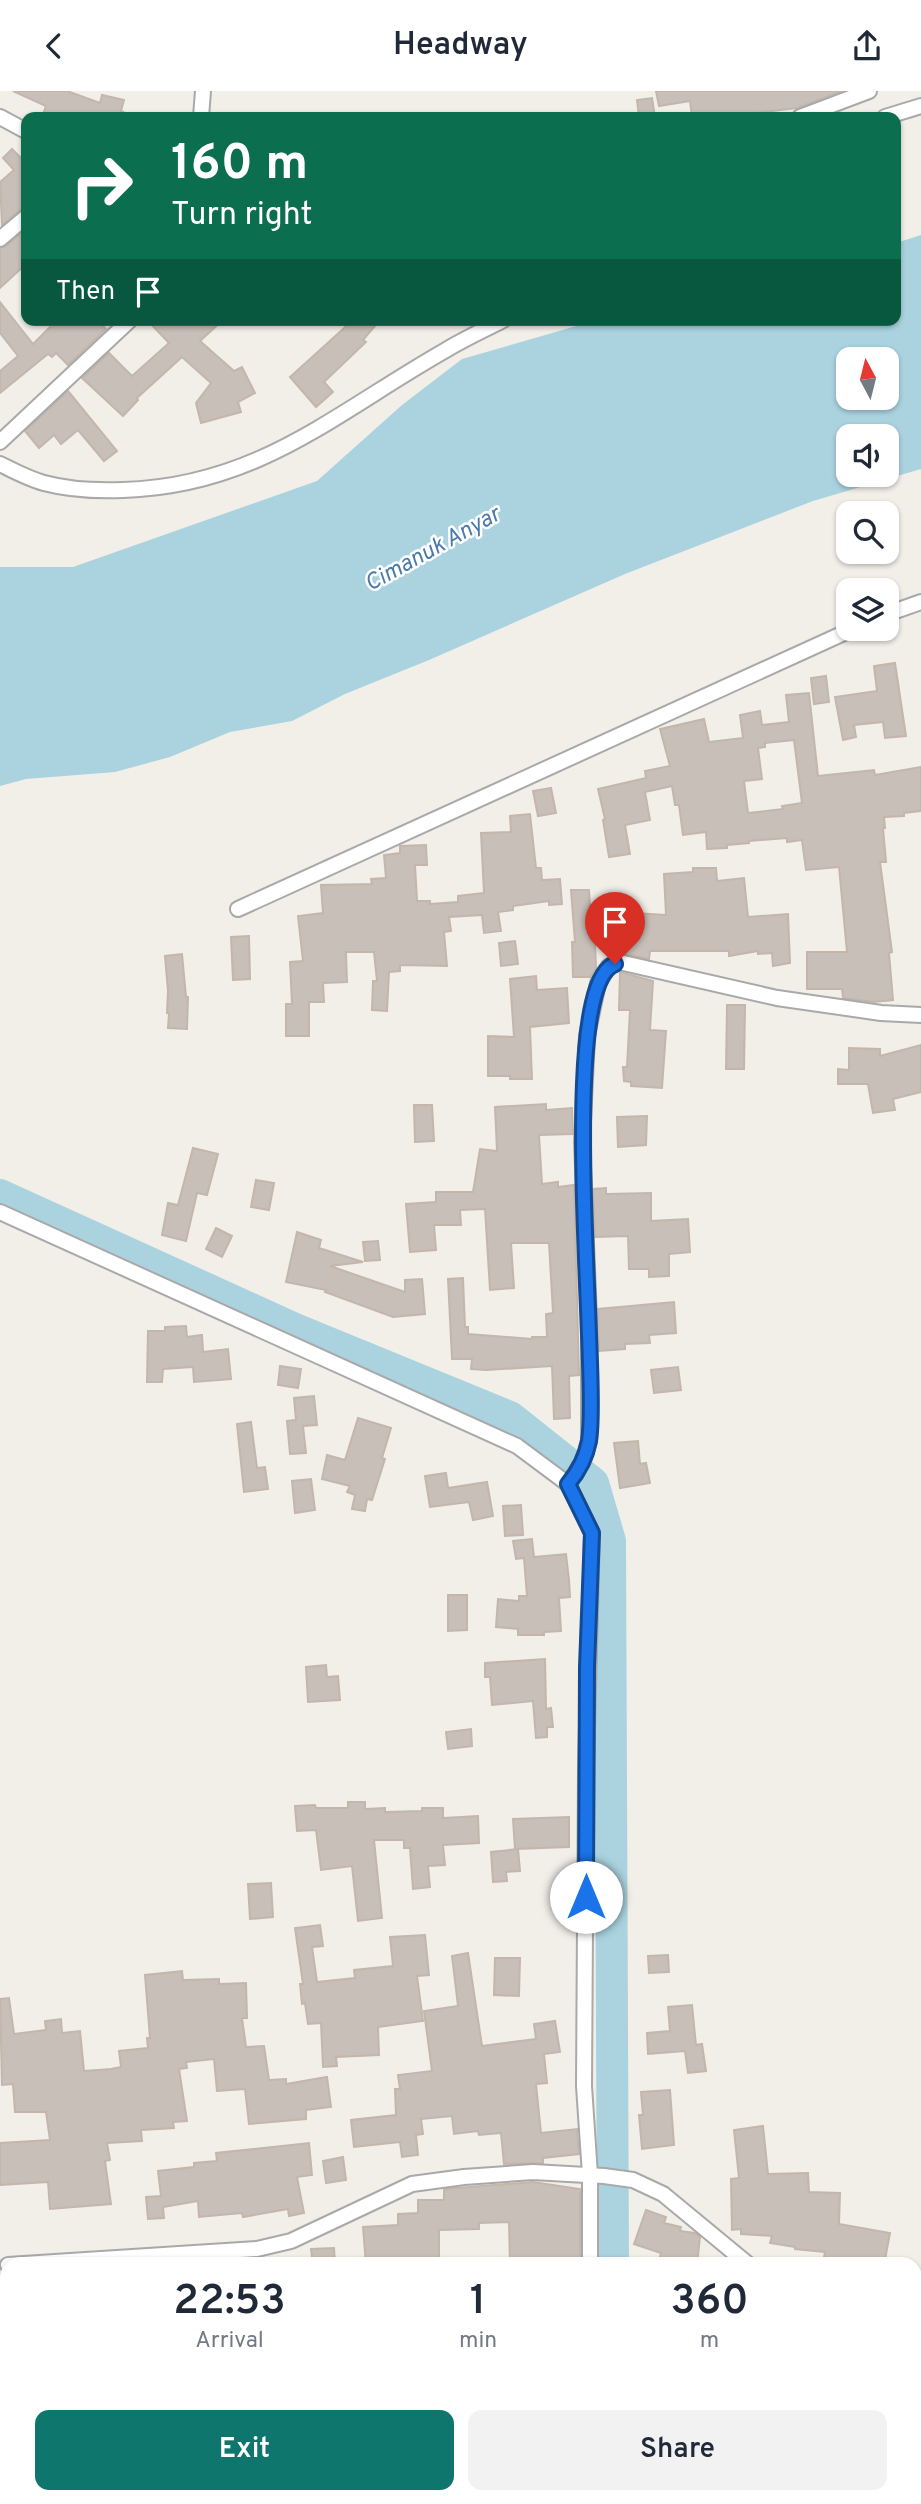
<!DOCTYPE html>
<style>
body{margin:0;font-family:Overpass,sans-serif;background:#f2f2f3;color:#1f2937;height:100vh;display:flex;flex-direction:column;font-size:26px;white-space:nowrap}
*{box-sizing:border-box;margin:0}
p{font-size:23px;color:#747a83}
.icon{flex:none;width:38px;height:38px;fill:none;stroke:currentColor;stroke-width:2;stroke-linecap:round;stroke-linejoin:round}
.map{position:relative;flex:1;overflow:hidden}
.drawer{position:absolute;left:0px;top:2166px;width:922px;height:247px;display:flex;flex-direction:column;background:#fff;border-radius:21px 21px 0 0;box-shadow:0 2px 5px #0004}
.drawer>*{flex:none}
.banner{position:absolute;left:21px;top:21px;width:880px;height:214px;border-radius:14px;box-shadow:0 2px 5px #0004;background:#0b6e4f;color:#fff;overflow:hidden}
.needle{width:46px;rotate:353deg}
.controls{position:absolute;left:836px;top:256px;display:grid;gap:14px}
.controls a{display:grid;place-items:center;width:63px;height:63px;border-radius:14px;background:#fff;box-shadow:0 2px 5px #0004;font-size:35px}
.pin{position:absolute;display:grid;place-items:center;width:60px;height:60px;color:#fff;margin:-72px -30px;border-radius:50% 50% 50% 0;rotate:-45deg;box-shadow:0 0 7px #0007}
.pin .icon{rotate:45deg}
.me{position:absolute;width:77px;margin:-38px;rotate:0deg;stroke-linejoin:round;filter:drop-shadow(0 0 5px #0008)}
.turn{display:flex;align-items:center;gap:24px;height:147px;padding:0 35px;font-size:32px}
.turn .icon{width:91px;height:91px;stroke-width:2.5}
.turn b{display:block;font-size:49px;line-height:60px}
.then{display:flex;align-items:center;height:66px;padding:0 35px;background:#0003;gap:14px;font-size:26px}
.eta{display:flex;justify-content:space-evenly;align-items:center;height:119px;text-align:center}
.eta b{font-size:42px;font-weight:600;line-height:49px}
.cta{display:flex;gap:14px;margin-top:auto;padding:14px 35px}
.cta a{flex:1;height:80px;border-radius:14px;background:#0f766e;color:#fff;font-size:28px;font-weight:600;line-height:80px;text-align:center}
.cta a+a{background:#f2f2f3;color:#1f2937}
header{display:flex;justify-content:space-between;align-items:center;height:91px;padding:0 35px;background:#fff;font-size:32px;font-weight:600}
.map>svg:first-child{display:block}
.water{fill:#aad3df;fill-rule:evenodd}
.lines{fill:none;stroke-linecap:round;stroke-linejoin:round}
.river{stroke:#aad3df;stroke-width:32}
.building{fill:#c7bfb8;stroke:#c4b6ab;stroke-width:2;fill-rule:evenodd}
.street-casing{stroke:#a9a9a9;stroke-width:18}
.street{stroke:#fff;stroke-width:14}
.route-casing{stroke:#114b97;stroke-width:18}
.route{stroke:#1a73e8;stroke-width:12}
.labels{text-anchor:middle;stroke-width:5;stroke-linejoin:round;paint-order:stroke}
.water-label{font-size:23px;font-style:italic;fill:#4a7aab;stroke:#fff}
</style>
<header><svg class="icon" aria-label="back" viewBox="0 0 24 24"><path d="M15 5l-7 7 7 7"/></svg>Headway<svg class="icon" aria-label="share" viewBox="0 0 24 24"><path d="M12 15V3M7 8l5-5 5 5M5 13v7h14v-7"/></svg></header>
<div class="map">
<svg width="921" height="2413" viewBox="0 0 921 2413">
<rect width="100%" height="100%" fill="#f2efe9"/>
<path class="water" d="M 921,144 L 921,378 L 813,410 L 625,483 L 429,569 L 345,603 L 292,630 L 230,641 L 170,666 L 115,681 L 26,688 L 0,695 L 0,476 L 73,476 L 317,390 L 402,314 L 462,268 L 597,229 L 896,229 L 896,152 ZM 849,268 L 887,268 L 887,306 L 849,306 ZM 849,345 L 887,345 L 887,383 L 849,383 Z"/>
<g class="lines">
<g class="river">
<polyline points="0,1104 295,1238 510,1326 593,1392 610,1450 613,2174"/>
<polyline points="689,2406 693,2413"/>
</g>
</g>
<g class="building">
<polygon points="13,0 67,0 100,12 102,4 124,9 121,20 133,26 42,26 46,15"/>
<polygon points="656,0 842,0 797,17 756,22 756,26 692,26 690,10 659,15"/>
<polygon points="652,7 655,26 639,26 637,9"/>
<polygon points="12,58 24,70 26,68 26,117 20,119 2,134 0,91 14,79 3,67"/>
<polygon points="26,138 26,173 0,197 0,157 6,155"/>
<polygon points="0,211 33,253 57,229 97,229 106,238 68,274 56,262 52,266 48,263 0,302 0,280 18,265 0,242"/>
<polygon points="147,229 223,229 200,250 234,280 242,276 255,302 238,311 241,321 201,332 196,312 211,292 182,266 137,307 138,309 123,325 82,287 109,262 132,285 169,252"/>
<polygon points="353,229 380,229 363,249 366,251 324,291 333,301 316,316 290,286"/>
<polygon points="68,300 117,360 104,370 78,339 61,353 54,344 39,357 25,340"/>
<polygon points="895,572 906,645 885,647 883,631 854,634 856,646 843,649 835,606 877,600 874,575"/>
<polygon points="826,585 829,611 814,613 811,587"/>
<path d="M 809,602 L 818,685 L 874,679 L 875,684 L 921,676 L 921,720 L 904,722 L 904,725 L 884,726 L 885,737 L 883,737 L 886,771 L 880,771 L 892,861 L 889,862 L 893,909 L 873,911 L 843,907 L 842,898 L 807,898 L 807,861 L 847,861 L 839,776 L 806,779 L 802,749 L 787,751 L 787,747 L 749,750 L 749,752 L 727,754 L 727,757 L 707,758 L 706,741 L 683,744 L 679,714 L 675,714 L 672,695 L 645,701 L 650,729 L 625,734 L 630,763 L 609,766 L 603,729 L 605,728 L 598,698 L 646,687 L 645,680 L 670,675 L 660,638 L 704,628 L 709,651 L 743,647 L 740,624 L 760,620 L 762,634 L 789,631 L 786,604 ZM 794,649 L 802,712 L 782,715 L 783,718 L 748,722 L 744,690 L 762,688 L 758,657 L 765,656 L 765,652 Z"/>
<polygon points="551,697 556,722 538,725 533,700"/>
<polygon points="530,723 536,777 541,777 542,789 560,788 562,813 549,814 549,810 513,815 513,819 498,821 501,840 484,842 482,824 449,826 451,840 444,841 447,875 400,874 400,880 389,881 387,920 372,919 373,890 377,890 374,861 346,861 347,891 323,892 324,911 309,911 309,945 286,945 286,913 292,913 290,871 303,870 298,825 323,822 321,794 372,793 371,788 386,787 384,764 400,762 400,755 426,754 427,774 415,774 417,810 430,810 430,813 458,811 458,805 484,802 481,742 511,741 510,725"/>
<polygon points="693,777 716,777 717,790 744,787 748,826 788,823 790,872 773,875 772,862 758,863 758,860 729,865 729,860 650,860 649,868 621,862 622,843 635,843 636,822 666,824 664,783 693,781"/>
<polygon points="571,799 589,799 592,850 595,850 596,878 590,886 573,886 572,851 575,851"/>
<polygon points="249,845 250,888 233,889 231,846"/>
<polygon points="515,850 518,873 501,875 499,852"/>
<polygon points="182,863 186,906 188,906 187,938 168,937 169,922 167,922 168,900 165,865"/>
<polygon points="620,881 653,890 650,939 666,940 662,997 631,995 631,991 624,990 623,976 627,976 630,919 619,919"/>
<polygon points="536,885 537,899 567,897 569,932 530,936 532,988 510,988 510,985 488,985 488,945 514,946 510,888"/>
<polygon points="727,914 745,914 744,978 726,978"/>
<polygon points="921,954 921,1001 893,1008 895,1019 873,1022 868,993 838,993 838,978 849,979 849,957 880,958 880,965"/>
<polygon points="546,1013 546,1019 572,1017 573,1043 539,1044 542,1093 558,1091 558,1096 574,1094 579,1284 569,1285 570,1327 554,1328 552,1275 486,1279 471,1278 472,1268 452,1268 448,1188 463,1187 465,1236 468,1236 468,1243 532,1248 532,1246 547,1246 546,1223 553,1222 549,1152 511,1152 514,1197 490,1199 485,1118 460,1119 461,1134 434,1134 436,1159 410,1161 406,1113 436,1111 436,1101 473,1101 480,1058 497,1060 495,1016"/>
<polygon points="414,1014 432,1014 434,1050 415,1051"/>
<polygon points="647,1025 646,1054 618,1056 617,1026"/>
<polygon points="193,1057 218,1063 207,1104 197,1102 186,1150 162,1144 168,1112 178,1114"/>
<polygon points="256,1089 274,1092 269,1119 251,1116"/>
<polygon points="606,1097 606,1103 651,1102 651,1130 688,1128 690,1161 669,1163 669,1185 649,1186 649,1178 629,1178 628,1145 595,1146 593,1098"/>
<polygon points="216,1137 232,1145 222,1166 206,1158"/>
<polygon points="297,1141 321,1149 319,1157 363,1171 330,1175 405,1201 405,1189 422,1188 425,1223 393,1226 325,1201 326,1199 286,1191"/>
<polygon points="378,1150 380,1169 365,1170 363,1151"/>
<polygon points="674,1211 676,1242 649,1244 650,1252 625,1253 625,1258 599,1260 598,1218"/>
<polygon points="186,1235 187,1246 202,1244 203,1261 228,1258 231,1288 194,1291 193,1276 163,1278 162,1291 147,1291 148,1240 165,1240 165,1236"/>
<polygon points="280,1275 301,1278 298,1297 278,1294"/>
<polygon points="678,1276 681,1299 654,1302 651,1279"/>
<polygon points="314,1305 317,1334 303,1335 306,1362 290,1363 287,1330 296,1329 294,1307"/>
<polygon points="358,1327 391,1337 382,1367 385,1368 372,1409 367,1408 365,1420 352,1418 355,1404 347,1401 350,1395 322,1388 327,1364 345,1369"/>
<polygon points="251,1331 257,1377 265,1376 268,1398 244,1401 237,1333"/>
<polygon points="638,1350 640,1373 646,1372 650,1392 620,1397 614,1352"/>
<polygon points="446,1382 448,1397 487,1391 493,1425 473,1429 469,1411 430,1416 425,1385"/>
<polygon points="311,1388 315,1419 295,1422 292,1390"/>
<polygon points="521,1414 523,1444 505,1445 503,1415"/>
<polygon points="532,1448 534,1466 566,1463 569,1489 570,1506 559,1507 561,1540 544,1541 544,1544 518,1544 518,1538 496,1536 498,1508 519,1510 519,1505 527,1505 524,1467 516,1468 513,1450"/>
<polygon points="448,1504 467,1504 467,1539 448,1540"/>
<polygon points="545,1568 546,1618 551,1617 553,1636 547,1636 547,1646 536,1647 533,1610 492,1614 490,1586 485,1586 485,1572"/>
<polygon points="326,1574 327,1586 338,1585 340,1609 308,1611 306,1576"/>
<polygon points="471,1638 472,1655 448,1658 446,1641"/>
<polygon points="348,1711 365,1711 365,1718 385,1717 385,1721 422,1720 422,1717 443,1717 443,1727 478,1725 479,1752 443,1754 445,1774 428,1775 430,1796 413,1798 410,1757 404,1757 404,1749 374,1749 382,1827 358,1830 352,1775 321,1779 316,1739 297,1740 295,1715 315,1714 316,1717 348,1717"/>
<polygon points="569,1726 569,1756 515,1758 513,1728"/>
<polygon points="518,1758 520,1780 506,1781 507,1790 493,1791 491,1761"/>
<polygon points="271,1792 273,1826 250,1828 248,1793"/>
<polygon points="320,1834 323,1855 312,1856 317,1891 355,1887 354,1879 393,1875 390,1846 425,1844 429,1884 417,1885 423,1930 378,1936 379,1964 336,1966 337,1975 323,1976 321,1932 308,1933 305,1912 302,1913 300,1893 303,1893 295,1837"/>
<polygon points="468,1862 482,1955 536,1948 534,1933 555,1930 560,1961 544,1963 547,1992 536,1993 541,2042 577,2038 579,2063 543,2067 543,2072 504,2073 501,2042 479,2044 478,2040 454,2043 452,2025 421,2028 423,2043 416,2044 418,2064 402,2066 400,2051 354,2056 351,2029 396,2024 395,1998 400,1998 398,1984 432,1980 424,1920 458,1915 452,1865"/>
<polygon points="668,1864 669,1881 649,1882 648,1865"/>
<polygon points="495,1867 520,1867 519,1905 494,1904"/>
<polygon points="182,1880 183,1889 219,1888 219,1893 246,1892 247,1927 242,1927 246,1956 264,1955 269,1989 286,1988 286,1993 327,1986 331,2016 306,2019 306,2028 249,2033 245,1998 217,2000 214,1968 186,1971 187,1977 179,1978 187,2030 173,2031 174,2037 141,2039 142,2050 107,2052 110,2069 105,2070 111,2113 50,2118 48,2091 0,2094 0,2052 50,2049 46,2021 15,2021 13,1993 2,1994 0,1908 9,1907 14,1943 46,1939 45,1930 61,1928 62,1942 80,1940 84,1980 111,1978 121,1976 119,1960 148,1957 147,1947 150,1947 145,1884"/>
<polygon points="692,1914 696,1954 702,1953 706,1980 688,1982 685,1960 648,1963 647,1942 670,1940 668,1916"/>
<polygon points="670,1999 674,2054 642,2058 639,2024 643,2024 641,2001"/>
<polygon points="763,2035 768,2083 808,2082 809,2101 840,2102 839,2133 890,2142 884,2174 862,2174 824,2166 825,2161 795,2158 795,2156 770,2152 772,2145 741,2143 741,2138 732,2139 731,2088 739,2087 734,2039"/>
<polygon points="309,2052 312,2084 297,2086 304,2122 289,2125 288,2118 243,2126 242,2122 199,2126 198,2110 163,2116 164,2127 148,2128 146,2106 161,2105 158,2080 194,2076 194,2072 217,2070 216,2062"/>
<polygon points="343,2066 346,2089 326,2092 323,2070"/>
<polygon points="533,2091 580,2098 580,2174 554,2174 554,2170 510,2174 509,2131 479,2132 479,2138 439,2139 439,2174 366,2174 363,2136 398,2134 398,2123 418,2122 418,2109 444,2109 444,2098"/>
<polygon points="646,2119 666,2126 664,2132 681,2136 680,2140 695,2142 700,2146 697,2174 658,2174 661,2162 634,2153"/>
<polygon points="334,2157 335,2174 313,2174 311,2158"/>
</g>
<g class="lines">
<g class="street-casing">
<g id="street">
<polyline points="0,26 26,40"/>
<polyline points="201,26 203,0"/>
<polyline points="800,26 869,0"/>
<polyline points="885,26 921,15"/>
<polyline points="0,148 26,126"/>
<polyline points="0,351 130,229"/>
<path d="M 0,373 C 14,380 29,388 44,392 C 70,399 97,400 123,399 C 258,395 335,322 446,259 C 464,248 484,239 503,229"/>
<polyline points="887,523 921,511"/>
<polyline points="238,818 855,537"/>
<polyline points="0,1121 517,1355 568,1393 592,1442 586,1677 584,1995 590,2084 590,2174"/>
<polyline points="568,1393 583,1370 589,1350 589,1228 582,1051 587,945 598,892 609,875 619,871 777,907 881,922 921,924"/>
<polyline points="8,2174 257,2158 291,2150 412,2093 464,2086 533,2081 604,2085 633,2089 663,2103 749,2174"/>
<polyline points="915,2264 921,2266"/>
<polyline points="663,2406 667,2413"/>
</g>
</g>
<use href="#street" class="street"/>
</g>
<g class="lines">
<g class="route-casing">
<path id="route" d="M 586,1806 L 587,1576 L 592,1442 L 568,1393 C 578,1381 586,1366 589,1350 C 600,1281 555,895 615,873"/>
</g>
<use href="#route" class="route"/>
</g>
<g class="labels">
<g class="water-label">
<text transform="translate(432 457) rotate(-29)" y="8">Cimanuk Anyar</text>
</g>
</g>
</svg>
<div class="controls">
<a><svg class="needle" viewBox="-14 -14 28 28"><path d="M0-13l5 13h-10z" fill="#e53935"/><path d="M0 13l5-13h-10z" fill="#747a83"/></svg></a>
<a><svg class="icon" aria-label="sound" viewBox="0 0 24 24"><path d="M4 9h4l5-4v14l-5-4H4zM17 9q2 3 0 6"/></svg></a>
<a><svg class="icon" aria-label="search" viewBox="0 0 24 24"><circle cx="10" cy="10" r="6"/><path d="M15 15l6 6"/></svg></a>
<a><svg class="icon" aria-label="layers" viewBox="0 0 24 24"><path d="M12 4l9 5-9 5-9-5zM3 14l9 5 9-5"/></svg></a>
</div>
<div class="pin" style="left:615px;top:873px;background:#d93025"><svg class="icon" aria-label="arrive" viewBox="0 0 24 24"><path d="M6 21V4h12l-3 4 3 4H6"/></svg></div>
<svg class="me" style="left:586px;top:1806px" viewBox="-20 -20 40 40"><circle r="19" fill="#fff"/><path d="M0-13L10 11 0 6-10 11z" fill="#1a73e8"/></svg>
<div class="banner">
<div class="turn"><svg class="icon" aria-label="right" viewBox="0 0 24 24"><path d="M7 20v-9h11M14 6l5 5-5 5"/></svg><div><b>160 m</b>Turn right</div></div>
<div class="then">Then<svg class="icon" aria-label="arrive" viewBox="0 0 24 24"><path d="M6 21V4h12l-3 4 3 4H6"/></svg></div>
</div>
<section class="drawer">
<div class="eta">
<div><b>22:53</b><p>Arrival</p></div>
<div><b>1</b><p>min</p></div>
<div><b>360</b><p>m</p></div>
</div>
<div class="cta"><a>Exit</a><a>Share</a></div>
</section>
</div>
